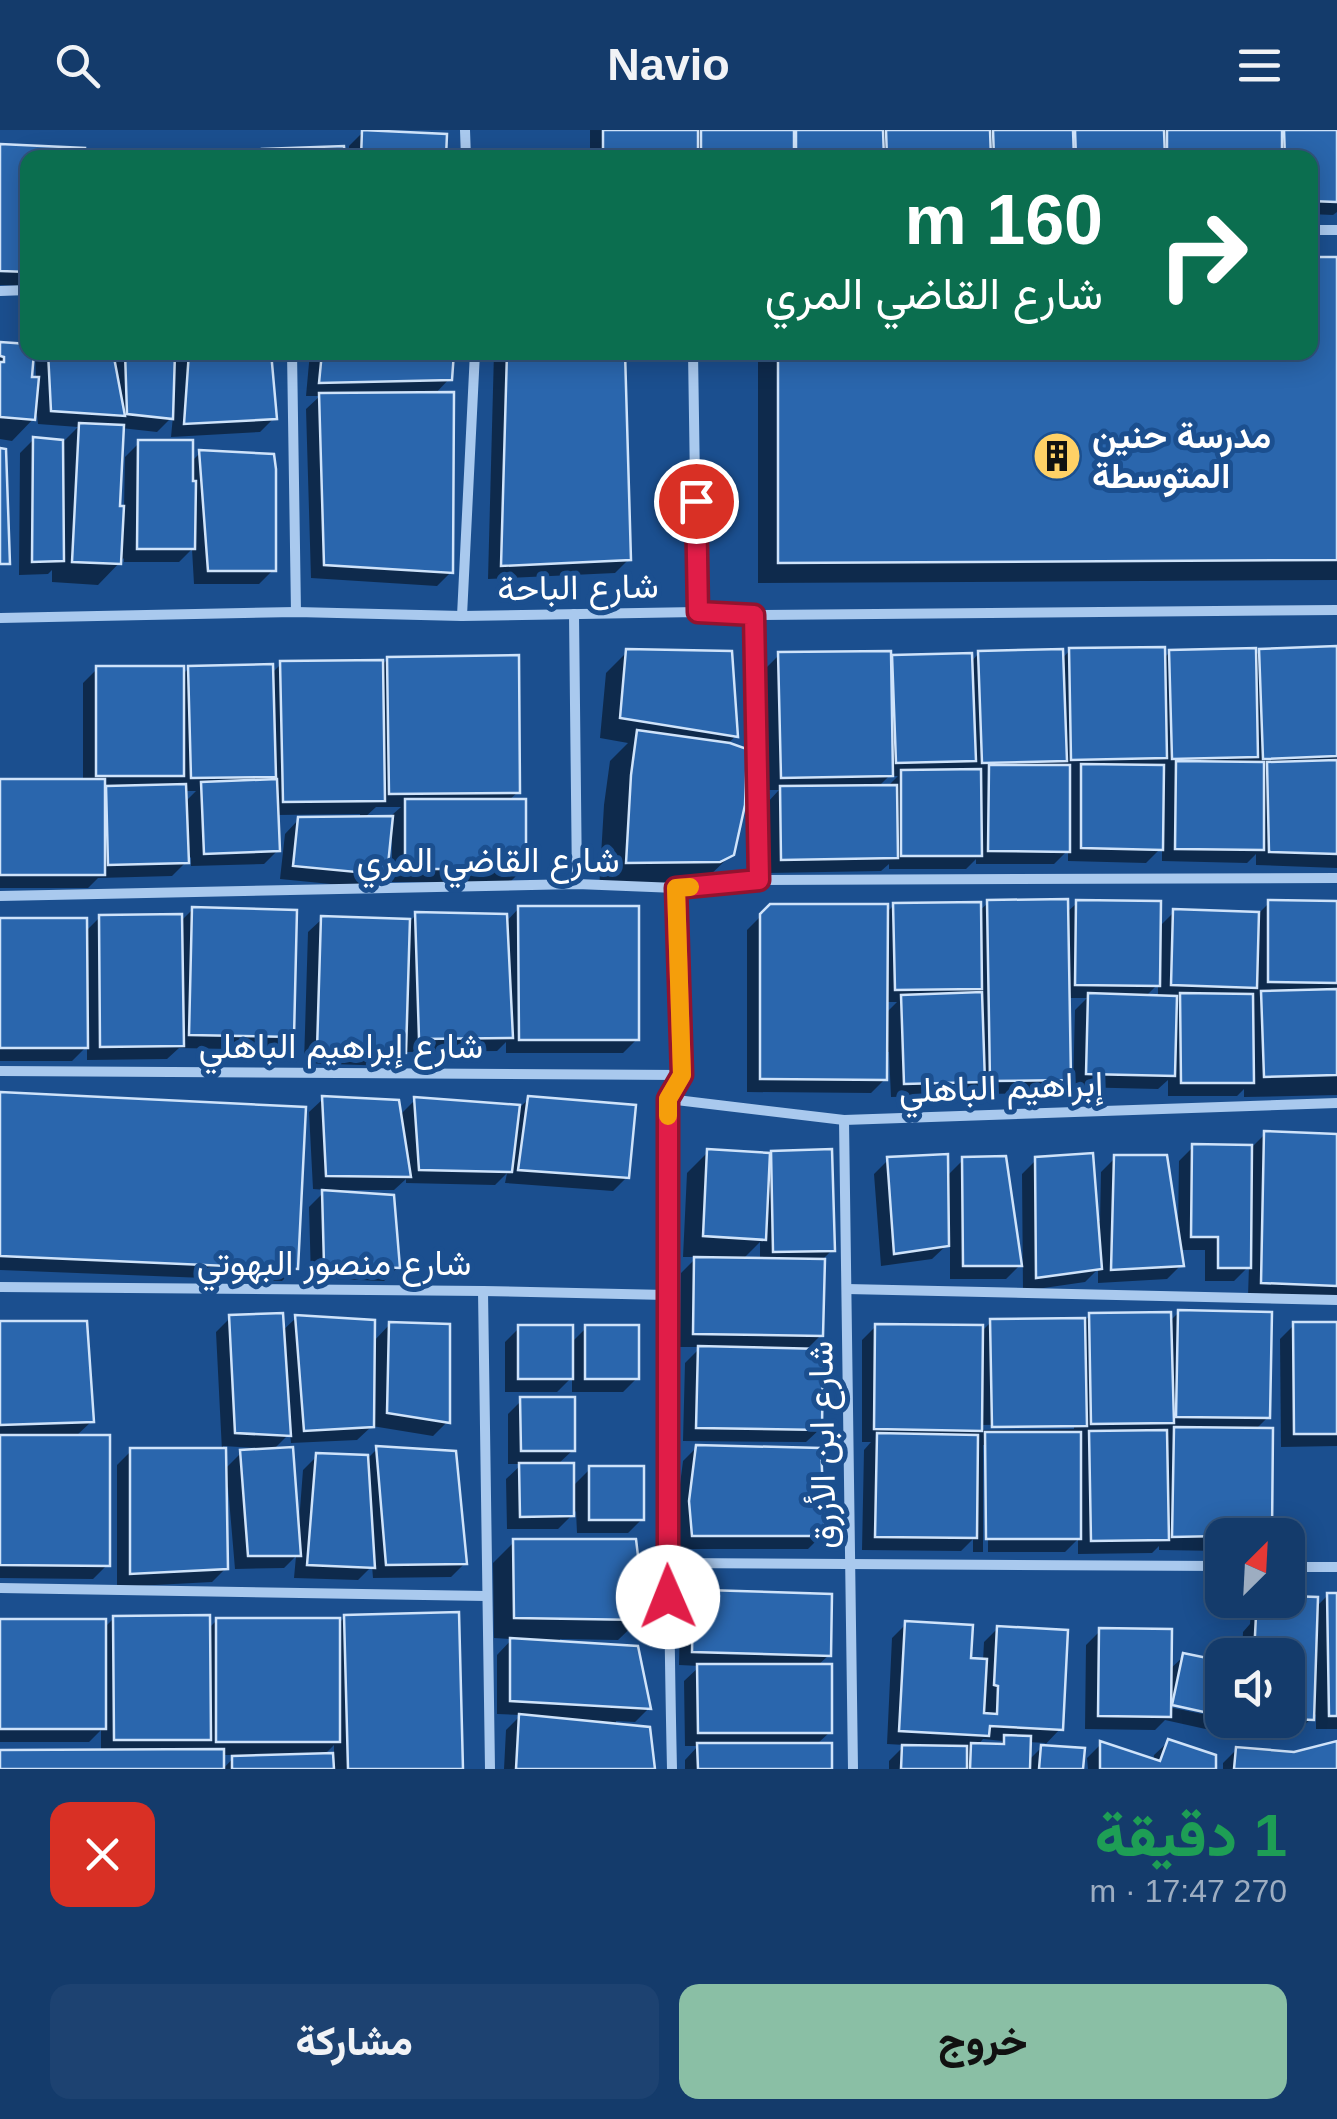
<!DOCTYPE html>
<html lang="ar">
<meta charset="utf-8">
<style>
body{margin:0;font-family:Arial,Vazirmatn,sans-serif;background:#1d4271;color:#f1f3f6;direction:rtl;height:100vh;display:flex;flex-direction:column;font-size:38px;white-space:nowrap}
*{box-sizing:border-box;margin:0}
p{font-size:32px;color:#9dadc1}
.icon{flex:none;width:55px;height:55px;fill:none;stroke:currentColor;stroke-width:2;stroke-linecap:round;stroke-linejoin:round}
.map{position:relative;height:1639px;overflow:hidden;direction:ltr}
.panel{display:flex;flex-direction:column;background:#143b6b;flex:1}
.panel>*{flex:none}
.top-card{position:absolute;left:20px;top:20px;width:1298px;height:210px;border-radius:20px;box-shadow:0 5px 25px #0003,0 0 0 2px #33557e;direction:rtl;background:#0b6e4f;color:#fff;overflow:hidden}
.needle{width:65px;rotate:24deg}
.controls{position:absolute;left:1205px;top:1388px;display:grid;gap:20px}
.controls a{display:grid;place-items:center;width:100px;height:100px;border-radius:20px;background:#143b6b;box-shadow:0 5px 25px #0003,0 0 0 2px #33557e;font-size:50px}
.pin{position:absolute;display:grid;place-items:center;width:85px;height:85px;color:#fff;margin:-42px;border:5px solid #fff;border-radius:50%;box-shadow:0 2px 10px #0007}
.me{position:absolute;width:110px;margin:-55px;rotate:359deg;stroke-linejoin:round;filter:drop-shadow(0 0 8px #0008)}
.turn{display:flex;align-items:center;gap:35px;height:210px;padding:0 50px;font-size:45px}
.turn .icon{width:130px;height:130px;stroke-width:2.5}
.turn b{display:block;font-size:70px;line-height:85px}
.round{display:grid;place-items:center;flex:none;width:105px;height:105px;border-radius:20px;background:#1d4271}
.head{display:flex;align-items:center;justify-content:space-between;height:170px;padding:0 50px}
h1{font-size:60px;font-weight:800;line-height:75px;color:#1e9e55}
.button{display:flex;gap:20px;margin-top:auto;padding:20px 50px}
.button a{flex:1;height:115px;border-radius:20px;background:#8abfa5;color:#111;font-size:40px;font-weight:800;line-height:115px;text-align:center}
.button a+a{background:#1d4271;color:#f1f3f6}
header{display:flex;justify-content:space-between;align-items:center;height:130px;padding:0 50px;background:#143b6b;font-size:45px;font-weight:800}
.map>svg:first-child{display:block}
.shadow{fill:#0007;fill-rule:evenodd}
.building{fill:#2a66ad;stroke:#cfe3fa;stroke-width:2.5}
.lines{fill:none;stroke-linecap:round;stroke-linejoin:round}
.street{stroke:#a9c9ee;stroke-width:10}
.route-casing{stroke:#92132f;stroke-width:25}
.route{stroke:#e11d48;stroke-width:18}
.slow{stroke:#f59e0b;stroke-width:18}
.labels{text-anchor:middle;stroke-width:10;stroke-linejoin:round;paint-order:stroke}
.poi-label{font-size:35px;font-weight:bold;fill:#fff;stroke:#1b4f8f;text-anchor:start}
.street-label{font-size:35px;fill:#fff;stroke:#1b4f8f}
</style>
<header><svg class="icon" aria-label="menu" viewBox="0 0 24 24"><path d="M4 6h16M4 12h16M4 18h16"/></svg>Navio<svg class="icon" aria-label="search" viewBox="0 0 24 24"><circle cx="10" cy="10" r="6"/><path d="M15 15l6 6"/></svg></header>
<div class="map">
<svg width="1337" height="1639" viewBox="0 0 1337 1639">
<rect width="100%" height="100%" fill="#1b4f8f"/>
<g class="shadow">
<polygon points="590,0 1337,0 1337,82 1333,85 1310,84 1310,28 590,28"/>
<polygon points="363,2 443,28 349,28 349,16"/>
<polygon points="0,16 28,28 28,156 0,155"/>
<polygon points="1337,129 1337,450 758,453 758,222 1310,222 1310,130"/>
<polygon points="0,214 29,249 36,250 35,222 268,222 274,288 260,302 171,307 173,286 157,302 121,298 117,378 124,379 125,327 139,313 190,333 200,323 273,440 259,454 194,454 192,419 179,432 124,432 124,428 98,455 52,452 52,440 48,444 19,445 20,323 34,309 62,313 78,297 38,294 37,285 12,311 0,309"/>
<polygon points="310,222 452,222 450,248 434,265 451,442 437,456 311,448 306,279 320,266 306,266"/>
<polygon points="494,222 622,222 629,429 615,443 488,449"/>
<path d="M 1337,518 L 1337,738 L 1256,735 L 1256,724 L 1247,733 L 1162,731 L 1162,717 L 1146,733 L 1068,731 L 1068,720 L 1054,734 L 976,734 L 976,729 L 966,739 L 889,739 L 889,734 L 881,741 L 768,743 L 767,673 L 779,660 L 768,660 L 765,539 L 779,525 L 888,528 L 970,525 L 970,533 L 979,523 L 1061,530 L 1070,520 L 1162,530 L 1170,522 L 1254,527 L 1260,521 ZM 889,646 L 898,646 L 887,657 L 878,657 Z"/>
<polygon points="627,522 736,606 726,615 732,724 703,752 599,760 604,675 610,631 628,613 600,608 606,543"/>
<path d="M 388,529 L 518,662 L 508,671 L 524,738 L 510,752 L 392,752 L 392,709 L 388,709 L 385,744 L 371,758 L 280,749 L 285,704 L 299,689 L 360,689 L 360,684 L 276,685 L 278,720 L 264,734 L 191,736 L 191,727 L 172,746 L 98,748 L 88,758 L 0,758 L 0,651 L 83,652 L 83,553 L 97,539 L 181,546 L 189,538 L 270,545 L 281,534 L 380,537 ZM 184,661 L 196,661 L 184,673 ZM 376,677 L 401,677 L 392,685 L 392,689 L 363,689 Z"/>
<path d="M 1270,772 L 1337,773 L 1337,965 L 1244,967 L 1244,959 L 1237,966 L 1168,966 L 1168,950 L 1158,959 L 1073,957 L 1075,880 L 1087,868 L 1067,868 L 1069,949 L 1055,963 L 977,964 L 977,956 L 968,965 L 891,967 L 889,922 L 885,922 L 885,949 L 871,963 L 747,962 L 747,800 L 771,776 L 885,784 L 894,775 L 978,782 L 988,773 L 1065,784 L 1077,773 L 1158,798 L 1174,782 L 1257,785 ZM 1158,854 L 1158,868 L 1145,867 ZM 885,872 L 897,872 L 885,884 Z"/>
<polygon points="519,778 637,909 623,923 506,923 506,912 497,921 403,922 389,936 304,933 308,802 322,789 409,792 416,785 505,793"/>
<polygon points="193,779 292,906 278,920 179,918 167,929 87,930 87,916 72,931 0,931 0,790 85,802 100,787 180,792"/>
<polygon points="0,965 296,1137 282,1151 0,1140"/>
<polygon points="323,969 399,986 415,970 520,977 529,969 627,1047 613,1061 505,1053 507,1043 495,1055 406,1053 406,1049 394,1060 334,1060 334,1064 398,1137 384,1151 311,1148 309,1077 326,1060 313,1059 309,982"/>
<polygon points="1265,1004 1337,1006 1337,1169 1248,1166 1249,1136 1234,1151 1205,1151 1205,1120 1179,1120 1181,1135 1167,1149 1098,1153 1098,1139 1085,1152 1023,1161 1022,1044 1036,1030 1096,1091 1100,1091 1101,1042 1115,1028 1175,1098 1178,1098 1179,1031 1193,1017 1251,1018"/>
<path d="M 708,1022 L 770,1025 L 772,1023 L 832,1120 L 822,1130 L 821,1205 L 805,1221 L 820,1299 L 806,1312 L 683,1311 L 685,1233 L 701,1217 L 680,1217 L 681,1143 L 697,1127 L 683,1127 L 687,1043 ZM 760,1112 L 760,1130 L 742,1130 Z"/>
<polygon points="888,1030 945,1048 963,1030 1019,1134 1022,1133 1006,1149 950,1149 950,1112 932,1129 881,1136 874,1044"/>
<path d="M 1179,1182 L 1268,1287 L 1255,1300 L 1222,1405 L 1222,1421 L 1159,1420 L 1159,1416 L 1152,1423 L 1078,1424 L 1078,1409 L 1065,1422 L 973,1422 L 973,1409 L 961,1421 L 862,1420 L 864,1320 L 871,1312 L 862,1312 L 862,1210 L 876,1196 L 981,1202 L 992,1191 L 1085,1190 L 1090,1186 L 1169,1192 ZM 1074,1294 L 1074,1299 L 979,1300 L 979,1295 ZM 983,1315 L 988,1315 L 988,1422 L 983,1422 Z"/>
<path d="M 230,1188 L 281,1202 L 296,1188 L 373,1212 L 390,1194 L 447,1292 L 433,1306 L 372,1296 L 357,1310 L 291,1313 L 290,1303 L 272,1321 L 296,1392 L 299,1392 L 303,1340 L 317,1326 L 365,1331 L 377,1319 L 465,1433 L 451,1447 L 373,1448 L 372,1436 L 358,1450 L 294,1448 L 296,1426 L 284,1438 L 235,1439 L 228,1357 L 224,1358 L 226,1438 L 212,1452 L 117,1457 L 117,1335 L 131,1321 L 222,1321 L 216,1202 ZM 223,1316 L 258,1318 L 258,1322 L 241,1323 L 224,1340 Z"/>
<polygon points="0,1194 92,1291 75,1307 107,1435 93,1449 0,1448"/>
<polygon points="1337,1194 1337,1316 1281,1317 1280,1209 1294,1195"/>
<polygon points="519,1198 571,1213 586,1198 637,1248 623,1262 572,1262 572,1247 557,1262 505,1262 505,1212"/>
<polygon points="522,1270 573,1320 557,1335 572,1357 590,1339 642,1389 628,1403 577,1403 576,1381 558,1399 507,1399 506,1349 522,1334 508,1334 508,1284"/>
<polygon points="697,1317 822,1405 808,1419 679,1419 676,1386 683,1331"/>
<polygon points="514,1412 640,1489 618,1510 560,1509 560,1514 648,1579 635,1592 616,1591 616,1596 652,1639 504,1639 506,1600 521,1585 497,1584 497,1525 512,1509 494,1508 493,1433"/>
<polygon points="706,1463 829,1525 817,1536 830,1602 816,1615 830,1639 685,1639 685,1630 698,1616 685,1616 684,1551 700,1536 679,1535 680,1492"/>
<polygon points="1328,1465 1337,1465 1337,1599 1316,1599 1316,1584 1297,1602 1239,1600 1240,1590 1288,1590 1288,1525 1242,1525 1243,1502 1250,1494 1251,1481 1262,1470 1288,1468 1316,1470 1315,1478"/>
<path d="M 345,1487 L 460,1639 L 223,1639 L 236,1625 L 222,1625 L 222,1639 L 0,1639 L 0,1622 L 101,1622 L 101,1600 L 89,1612 L 0,1612 L 0,1491 L 103,1499 L 114,1488 L 208,1499 L 217,1490 L 337,1495 ZM 334,1615 L 334,1626 L 323,1626 Z"/>
<path d="M 906,1494 L 968,1530 L 983,1531 L 984,1512 L 998,1498 L 1060,1599 L 1042,1618 L 1081,1639 L 889,1639 L 889,1631 L 905,1615 L 887,1614 L 892,1508 ZM 983,1609 L 1003,1611 L 997,1616 L 977,1616 ZM 1028,1612 L 1046,1613 L 1027,1632 Z"/>
<path d="M 1100,1501 L 1169,1540 L 1184,1526 L 1222,1534 L 1222,1587 L 1210,1600 L 1165,1590 L 1155,1600 L 1085,1599 L 1086,1515 ZM 1160,1570 L 1217,1582 L 1217,1587 L 1159,1575 Z"/>
<polygon points="1168,1612 1214,1639 1088,1639 1087,1628 1101,1614 1153,1631 1154,1625"/>
<polygon points="1337,1614 1337,1639 1223,1639 1223,1633 1237,1619 1295,1625"/>
</g>
<g class="building">
<polygon points="362,0 447,4 446,28 361,28"/>
<rect x="603" y="0" width="95" height="28"/>
<rect x="701" y="0" width="93" height="28"/>
<polygon points="796,0 883,0 884,28 796,28"/>
<polygon points="886,0 990,0 991,28 887,28"/>
<polygon points="993,0 1073,0 1074,28 994,28"/>
<polygon points="1075,0 1164,0 1165,28 1076,28"/>
<rect x="1167" y="0" width="115" height="28"/>
<polygon points="1284,0 1337,0 1337,72 1310,71 1310,28 1285,28"/>
<polygon points="0,14 85,18 84,28 28,28 28,142 0,141"/>
<polygon points="344,16 345,28 263,28 262,19"/>
<polygon points="1310,127 1337,127 1337,430 778,433 778,222 1310,222"/>
<polygon points="0,212 28,214 28,222 34,222 32,247 39,247 35,290 0,287 0,232 4,232 4,227 0,226"/>
<polygon points="48,222 113,222 125,286 51,281"/>
<polygon points="125,222 175,222 173,289 127,284"/>
<polygon points="189,222 271,222 277,289 184,294"/>
<polygon points="322,222 454,222 452,250 319,253"/>
<polygon points="507,222 625,222 631,430 501,436"/>
<polygon points="454,262 453,443 324,435 319,263"/>
<polygon points="79,293 124,295 120,376 124,376 121,434 72,432"/>
<polygon points="33,307 63,310 64,431 32,432"/>
<polygon points="138,310 193,310 193,351 196,351 195,419 137,419"/>
<polygon points="0,318 6,319 10,434 0,434"/>
<polygon points="199,320 274,324 276,339 276,441 208,441"/>
<polygon points="1337,516 1337,626 1263,629 1259,519"/>
<polygon points="1165,517 1167,628 1071,630 1069,518"/>
<polygon points="1256,518 1258,627 1172,629 1169,520"/>
<polygon points="626,519 732,521 738,607 620,588"/>
<polygon points="1063,519 1067,631 982,633 978,521"/>
<polygon points="891,521 893,646 781,648 778,522"/>
<polygon points="972,523 976,631 896,633 892,525"/>
<polygon points="519,525 520,663 389,664 387,527"/>
<polygon points="383,530 385,671 283,672 280,531"/>
<polygon points="273,534 276,647 191,648 188,536"/>
<rect x="96" y="536" width="88" height="110"/>
<polygon points="637,600 730,613 747,619 745,675 734,725 720,732 626,733 631,645"/>
<polygon points="1337,630 1337,724 1269,722 1267,632"/>
<polygon points="1176,631 1264,632 1264,720 1175,719"/>
<polygon points="1081,634 1164,635 1163,720 1081,718"/>
<polygon points="989,635 1070,635 1070,722 988,721"/>
<polygon points="981,639 982,726 901,726 901,640"/>
<rect x="0" y="649" width="105" height="96"/>
<polygon points="277,649 280,721 204,724 201,652"/>
<polygon points="186,654 189,733 108,735 106,656"/>
<polygon points="897,655 898,728 781,730 780,656"/>
<rect x="405" y="669" width="121" height="70"/>
<polygon points="393,686 387,745 293,736 298,687"/>
<polygon points="1068,769 1071,950 990,951 987,770"/>
<polygon points="1076,770 1161,771 1160,856 1075,855"/>
<polygon points="1268,770 1337,771 1337,853 1268,852"/>
<polygon points="981,772 982,859 895,860 893,773"/>
<polygon points="770,774 888,774 887,950 760,949 760,784"/>
<polygon points="518,776 639,776 639,910 519,910"/>
<polygon points="192,777 297,780 294,907 189,905"/>
<polygon points="1173,779 1259,782 1257,858 1171,855"/>
<polygon points="415,782 507,784 513,908 419,909"/>
<polygon points="182,784 184,916 100,917 99,785"/>
<polygon points="321,786 410,789 406,923 317,920"/>
<polygon points="0,788 87,788 88,918 0,918"/>
<polygon points="1337,859 1337,945 1264,947 1261,861"/>
<polygon points="982,862 985,952 904,954 901,865"/>
<polygon points="1088,863 1177,866 1175,946 1086,944"/>
<polygon points="1180,863 1253,864 1254,953 1181,953"/>
<polygon points="0,962 306,977 298,1139 0,1126"/>
<polygon points="322,966 399,970 411,1047 326,1046"/>
<polygon points="528,966 636,975 629,1048 518,1040"/>
<polygon points="414,967 520,975 512,1042 419,1040"/>
<polygon points="1264,1001 1337,1004 1337,1156 1261,1153"/>
<polygon points="1192,1014 1252,1015 1251,1138 1218,1138 1218,1107 1191,1107"/>
<polygon points="707,1019 770,1023 766,1110 703,1106"/>
<polygon points="832,1019 835,1121 773,1122 771,1021"/>
<polygon points="1093,1023 1102,1139 1036,1148 1035,1027"/>
<polygon points="948,1024 949,1116 894,1124 887,1027"/>
<polygon points="1114,1025 1167,1025 1184,1136 1111,1140"/>
<polygon points="1006,1026 1022,1136 963,1136 962,1027"/>
<polygon points="322,1060 394,1065 400,1138 324,1135"/>
<polygon points="694,1127 825,1129 823,1206 693,1204"/>
<polygon points="1178,1180 1272,1182 1270,1288 1176,1287"/>
<polygon points="1171,1182 1174,1293 1091,1294 1089,1183"/>
<polygon points="283,1183 291,1306 235,1303 229,1185"/>
<polygon points="295,1185 375,1190 374,1297 304,1301"/>
<polygon points="1085,1188 1087,1296 992,1297 990,1189"/>
<polygon points="0,1191 87,1191 94,1292 0,1295"/>
<polygon points="389,1192 450,1194 450,1293 387,1283"/>
<polygon points="1293,1192 1337,1192 1337,1304 1294,1304"/>
<polygon points="875,1194 983,1195 982,1301 874,1299"/>
<rect x="518" y="1195" width="55" height="54"/>
<rect x="585" y="1195" width="54" height="54"/>
<polygon points="698,1216 823,1219 822,1300 696,1298"/>
<polygon points="520,1267 575,1267 575,1321 521,1321"/>
<polygon points="1174,1297 1273,1298 1272,1405 1172,1407"/>
<polygon points="1167,1300 1169,1410 1091,1411 1089,1301"/>
<polygon points="985,1302 1081,1302 1081,1409 986,1409"/>
<polygon points="877,1303 978,1305 977,1408 875,1407"/>
<polygon points="0,1305 110,1305 110,1436 0,1435"/>
<polygon points="696,1315 821,1318 825,1406 692,1406 689,1371"/>
<polygon points="376,1316 456,1321 467,1434 386,1435"/>
<polygon points="293,1317 301,1426 248,1426 240,1320"/>
<polygon points="130,1318 226,1318 228,1439 130,1444"/>
<polygon points="316,1323 368,1325 375,1438 307,1435"/>
<polygon points="519,1333 574,1333 574,1386 520,1387"/>
<rect x="589" y="1336" width="55" height="54"/>
<polygon points="513,1409 636,1409 643,1468 642,1490 514,1488"/>
<polygon points="705,1460 832,1464 831,1526 692,1522 693,1475"/>
<polygon points="1327,1463 1337,1463 1337,1586 1329,1586"/>
<polygon points="1288,1466 1318,1467 1314,1590 1288,1589 1288,1525 1254,1525 1256,1485 1263,1485 1263,1470 1288,1470"/>
<polygon points="459,1482 463,1639 348,1639 344,1485"/>
<polygon points="210,1485 211,1610 114,1610 113,1486"/>
<rect x="216" y="1488" width="124" height="124"/>
<rect x="0" y="1489" width="106" height="110"/>
<polygon points="905,1491 973,1495 971,1528 987,1529 984,1583 997,1584 998,1556 994,1555 997,1496 1068,1500 1063,1600 990,1596 989,1606 899,1601"/>
<polygon points="1099,1498 1172,1499 1171,1587 1098,1586"/>
<polygon points="510,1508 638,1516 651,1579 510,1571"/>
<polygon points="1183,1523 1222,1531 1222,1586 1172,1575"/>
<polygon points="697,1534 832,1534 832,1603 698,1603"/>
<polygon points="519,1584 650,1597 655,1639 516,1639"/>
<polygon points="1004,1605 1031,1606 1030,1639 970,1639 971,1613 1004,1614"/>
<polygon points="1168,1609 1216,1625 1216,1639 1100,1639 1100,1611 1160,1631"/>
<polygon points="1337,1611 1337,1639 1234,1639 1236,1617 1294,1622"/>
<polygon points="697,1613 832,1613 832,1639 698,1639"/>
<polygon points="902,1615 967,1616 967,1639 901,1639"/>
<polygon points="1041,1615 1085,1618 1083,1639 1039,1639"/>
<polygon points="224,1619 224,1639 0,1639 0,1620"/>
<polygon points="333,1623 334,1639 232,1639 232,1626"/>
</g>
<g class="lines">
<g class="street">
<polyline points="465,0 466,28"/>
<polyline points="1310,100 1337,100"/>
<polyline points="0,161 28,160"/>
<polyline points="292,222 296,482"/>
<polyline points="693,222 697,482"/>
<polyline points="574,484 577,754"/>
<polyline points="753,485 759,750"/>
<polyline points="462,486 475,222"/>
<polyline points="0,488 296,482 462,486 697,482 753,485 1337,480"/>
<polyline points="0,766 577,754 676,758 759,750 1337,748"/>
<polyline points="0,941 682,945"/>
<polyline points="668,969 844,990 1337,973"/>
<polyline points="844,990 853,1639"/>
<polyline points="0,1157 483,1161 667,1165"/>
<polyline points="847,1159 1337,1170"/>
<polyline points="483,1161 490,1639"/>
<polyline points="668,1433 1222,1436"/>
<polyline points="1288,1437 1337,1437"/>
<polyline points="0,1458 486,1466"/>
<path d="M 672,1639 C 667,1416 667,1192 668,969 L 682,945 L 676,758"/>
</g>
</g>
<g class="lines">
<g class="route-casing">
<polyline id="route" points="668,1467 668,969 682,945 676,758 759,750 754,485 698,482 696,371"/>
</g>
<use href="#route" class="route"/>
<polyline class="slow" points="668,986 668,969 682,945 676,758 690,757"/>
</g>
<defs>
<g id="building-disc" transform="scale(2.5)"><circle r="9.5" fill="#ffd166" stroke="#1b4f8f"/><path d="M-4-6H4V6H1V3H-1V6H-4ZM-2.5-4.3h1.7v1.8h-1.7ZM.8-4.3h1.7v1.8H.8ZM-2.5-1h1.7V.8h-1.7ZM.8-1h1.7V.8H.8Z" fill="#111"/></g>
</defs>
<g fill-rule="evenodd">
<use href="#building-disc" x="1057" y="326"/>
</g>
<g class="labels">
<g class="poi-label">
<text x="1092" y="318">مدرسة حنين<tspan x="1092" dy="40">المتوسطة</tspan></text>
</g>
<g class="street-label">
<text transform="translate(578 457) rotate(-1)" y="12">شارع الباحة</text>
<text x="488" y="742">شارع القاضي المري</text>
<text x="341" y="928">شارع إبراهيم الباهلي</text>
<text transform="translate(1001 957) rotate(-2)" y="12">إبراهيم الباهلي</text>
<text x="334" y="1145">شارع منصور البهوتي</text>
<text transform="translate(822 1315) rotate(-91)" y="12">شارع ابن الأزرق</text>
</g>
</g>
</svg>
<div class="controls">
<a><svg class="needle" viewBox="-14 -14 28 28"><path d="M0-13l5 13h-10z" fill="#e53935"/><path d="M0 13l5-13h-10z" fill="#9dadc1"/></svg></a>
<a><svg class="icon" aria-label="sound" viewBox="0 0 24 24"><path d="M4 9h4l5-4v14l-5-4H4zM17 9q2 3 0 6"/></svg></a>
</div>
<div class="pin" style="left:696px;top:371px;background:#d93025"><svg class="icon" aria-label="arrive" viewBox="0 0 24 24"><path d="M6 21V4h12l-3 4 3 4H6"/></svg></div>
<svg class="me" style="left:668px;top:1467px" viewBox="-20 -20 40 40"><circle r="19" fill="#fff"/><path d="M0-13L10 11 0 6-10 11z" fill="#e11d48"/></svg>
<div class="top-card">
<div class="turn"><svg class="icon" aria-label="right" viewBox="0 0 24 24"><path d="M7 20v-9h11M14 6l5 5-5 5"/></svg><div><b>160 m</b>شارع القاضي المري</div></div>
</div>
</div>
<section class="panel">
<div class="head"><div><h1>1 دقيقة</h1><p>270 m · 17:47</p></div><a class="round" style="background:#d93025;color:#fff"><svg class="icon" aria-label="close" viewBox="0 0 24 24"><path d="M6 6l12 12M18 6L6 18"/></svg></a></div>
<div class="button"><a>خروج</a><a>مشاركة</a></div>
</section>
